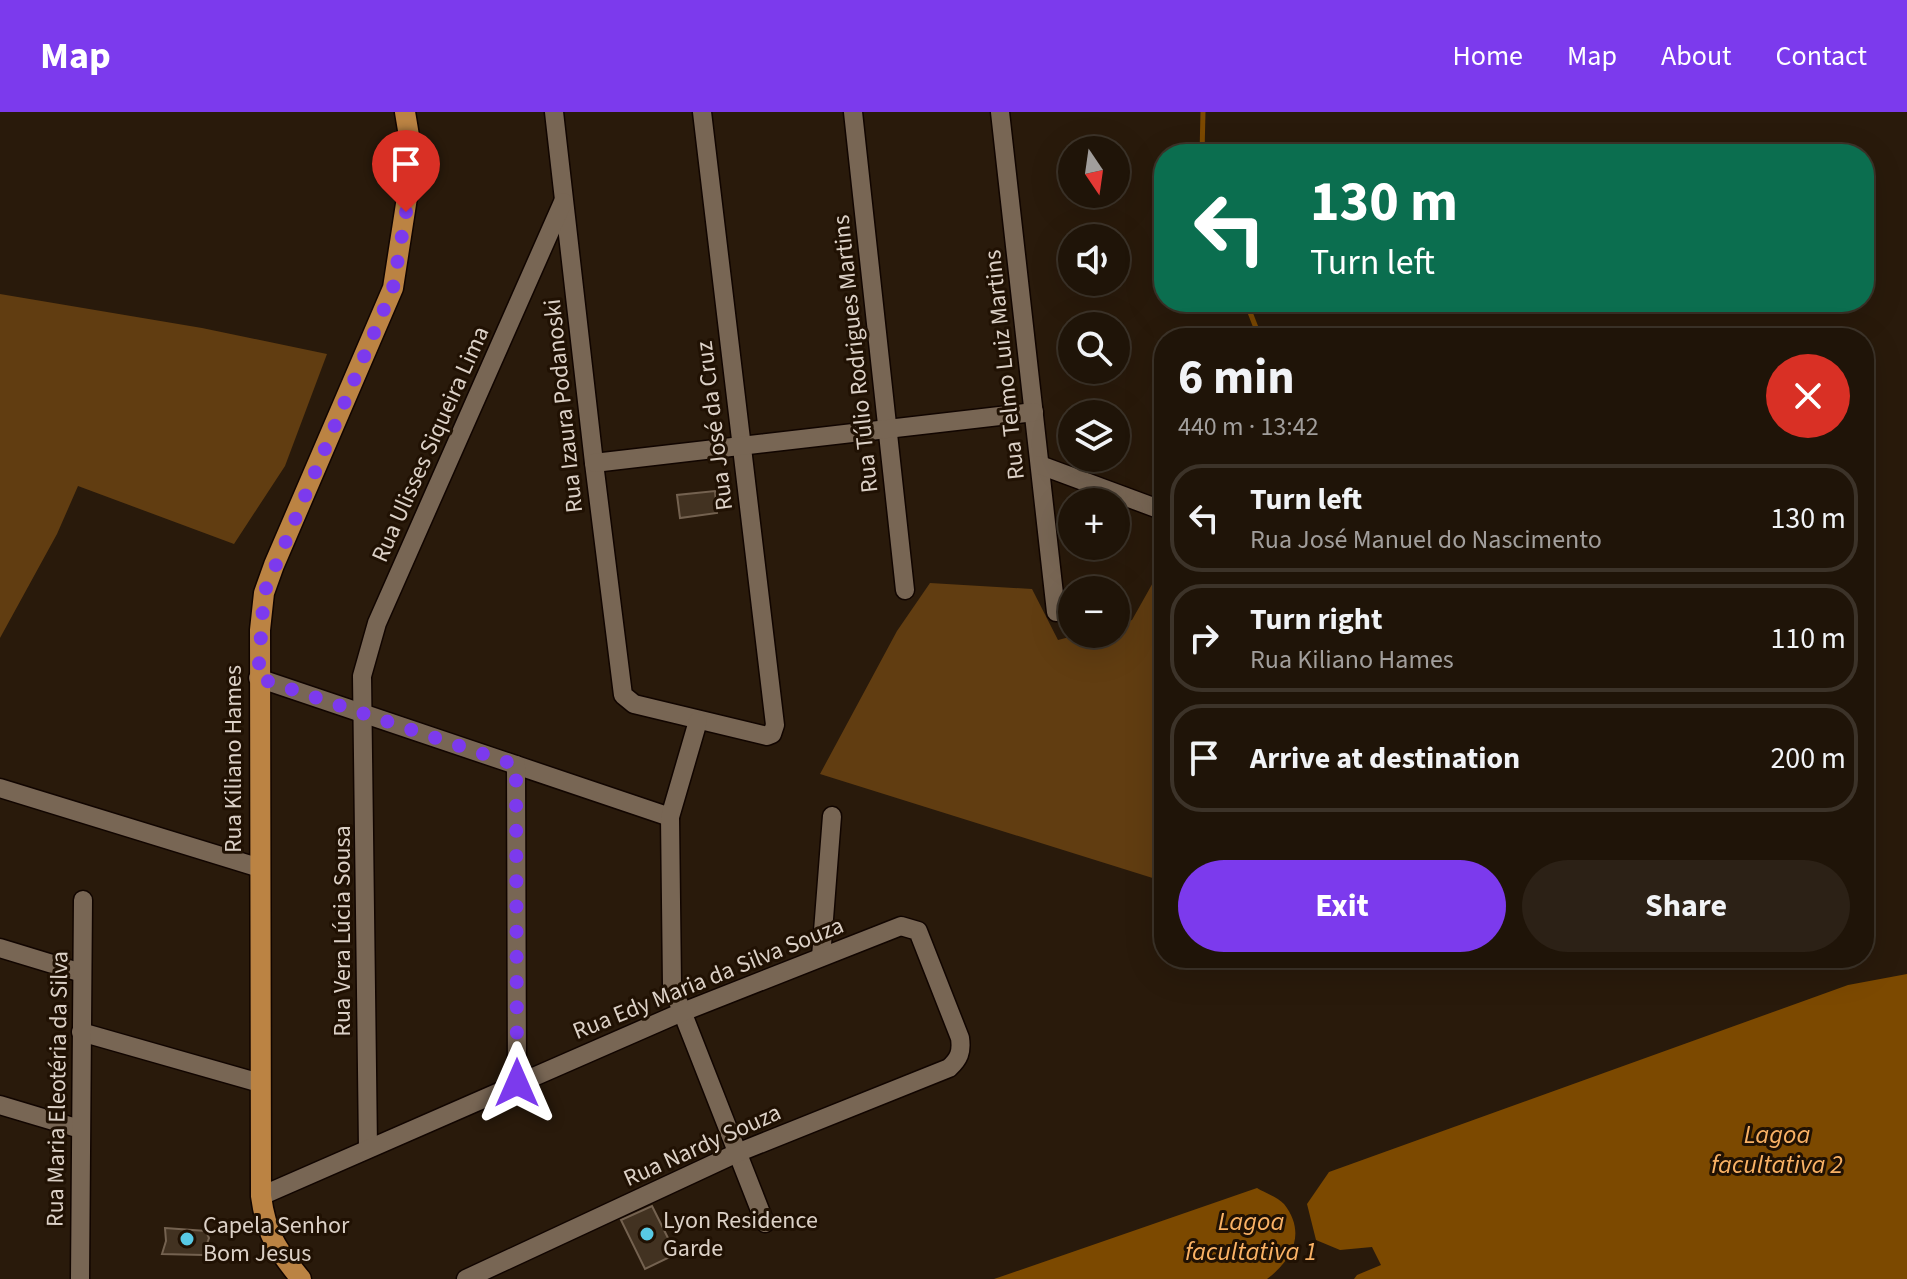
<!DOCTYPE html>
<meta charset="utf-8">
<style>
body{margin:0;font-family:"Source Sans 3",sans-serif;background:#2c2116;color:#f1f3f6;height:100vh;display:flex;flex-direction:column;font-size:30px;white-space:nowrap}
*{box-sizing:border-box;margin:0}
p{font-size:26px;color:#a19e9c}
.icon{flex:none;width:44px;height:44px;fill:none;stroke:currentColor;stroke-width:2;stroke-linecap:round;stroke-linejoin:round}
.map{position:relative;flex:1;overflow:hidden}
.drawer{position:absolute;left:1154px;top:216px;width:720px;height:640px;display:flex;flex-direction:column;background:#1f1408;border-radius:32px;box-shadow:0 8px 32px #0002,0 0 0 2px #3c3329}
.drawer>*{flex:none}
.banner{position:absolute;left:1154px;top:32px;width:720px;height:168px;border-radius:32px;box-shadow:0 8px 32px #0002,0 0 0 2px #3c3329;background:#0b6e4f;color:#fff;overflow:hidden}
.needle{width:52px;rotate:167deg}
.fabs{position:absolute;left:1058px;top:24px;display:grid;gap:16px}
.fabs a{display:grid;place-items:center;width:72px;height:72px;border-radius:50%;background:#1f1408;box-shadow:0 8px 32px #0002,0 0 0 2px #3c3329;font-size:40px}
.pin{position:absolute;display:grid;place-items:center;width:68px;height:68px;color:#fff;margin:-82px -34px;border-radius:50% 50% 50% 0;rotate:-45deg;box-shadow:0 0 8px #0007}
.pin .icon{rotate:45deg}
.me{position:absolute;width:88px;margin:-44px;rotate:0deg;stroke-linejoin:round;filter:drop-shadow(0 0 6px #0008)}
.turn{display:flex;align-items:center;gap:28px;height:168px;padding:0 24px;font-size:36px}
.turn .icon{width:104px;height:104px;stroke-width:2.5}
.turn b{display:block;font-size:56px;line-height:68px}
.round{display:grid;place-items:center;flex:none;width:84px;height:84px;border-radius:42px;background:#2c2116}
.headline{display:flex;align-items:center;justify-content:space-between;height:136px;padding:0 24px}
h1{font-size:48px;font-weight:700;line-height:60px}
.cta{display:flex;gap:16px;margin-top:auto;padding:16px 24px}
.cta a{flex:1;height:92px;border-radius:48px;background:#7c3aed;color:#fff;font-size:32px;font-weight:700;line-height:92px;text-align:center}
.cta a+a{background:#2c2116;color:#f1f3f6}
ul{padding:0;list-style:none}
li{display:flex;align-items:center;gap:24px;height:108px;margin:0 16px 12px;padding:0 8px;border:4px solid #3c3329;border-radius:32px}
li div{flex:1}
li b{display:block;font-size:30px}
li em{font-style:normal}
header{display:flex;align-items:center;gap:48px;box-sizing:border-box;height:112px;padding:0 40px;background:#7c3aed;color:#fff}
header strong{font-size:38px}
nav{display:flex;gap:44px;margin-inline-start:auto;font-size:28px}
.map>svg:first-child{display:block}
.forest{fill:#613d11}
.water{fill:#7c4900}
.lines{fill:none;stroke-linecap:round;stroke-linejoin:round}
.stream{stroke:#7c4900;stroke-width:5}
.building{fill:#423221;stroke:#746250;stroke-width:2}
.minor-casing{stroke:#110500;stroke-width:21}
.major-casing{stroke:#110500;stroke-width:23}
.minor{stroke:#786654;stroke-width:18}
.major{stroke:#bb8343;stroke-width:20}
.route{stroke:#7c3aed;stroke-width:14;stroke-dasharray:0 25.2}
.poi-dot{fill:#58c9e4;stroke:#201103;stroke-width:3}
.labels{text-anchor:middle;stroke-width:6;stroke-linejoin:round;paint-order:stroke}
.street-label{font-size:24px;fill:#dcd1c7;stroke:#201103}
.poi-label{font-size:24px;fill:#dcd1c7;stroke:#201103;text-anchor:start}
.water-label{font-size:26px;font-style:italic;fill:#fab265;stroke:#201103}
</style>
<header>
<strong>Map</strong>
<nav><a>Home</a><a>Map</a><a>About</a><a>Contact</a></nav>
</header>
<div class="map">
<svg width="1907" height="1167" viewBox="0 0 1907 1167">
<rect width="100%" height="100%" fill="#291a0b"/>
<g class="forest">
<polygon points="0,182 202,216 327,242 285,354 234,432 78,374 57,422 0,526"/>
<polygon points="1164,451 1164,738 1159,768 820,662 897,519 930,471 1032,477 1058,528 1081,522 1116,522 1116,512 1132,508"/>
</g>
<g class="water">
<polygon points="1907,862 1907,1167 1354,1167 1357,1163 1381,1153 1372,1135 1340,1138 1316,1128 1307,1092 1329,1060 1848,873"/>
<path d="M 1257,1076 C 1265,1081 1278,1085 1284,1092 C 1307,1121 1292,1148 1267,1167 L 994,1167 Z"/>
</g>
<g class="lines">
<g class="stream">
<polyline points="1202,42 1203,0"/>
<polyline points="1246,190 1260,226"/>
</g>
</g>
<g class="building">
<polygon points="715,379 717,401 680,406 677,383"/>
<polygon points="652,1094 676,1142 645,1157 621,1108"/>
<polygon points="165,1116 206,1119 209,1126 203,1143 162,1142 166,1129"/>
</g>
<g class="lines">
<g class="minor-casing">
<g id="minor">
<polyline points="554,0 594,351 623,583 634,592 767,624 772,622 775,613 702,0"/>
<polyline points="853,0 905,478"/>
<polyline points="1000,0 1056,500"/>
<polyline points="594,351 1034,300"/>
<polyline points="1040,353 1164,399"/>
<polyline points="258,566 670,705"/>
<polyline points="698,609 670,705 672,874 765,1111"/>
<polyline points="516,653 517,971"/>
<polyline points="0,676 260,756"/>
<polyline points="0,836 82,861"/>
<polyline points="821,845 832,704"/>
<polyline points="81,920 260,971"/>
<polyline points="0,993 80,1017"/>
<polyline points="368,1036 362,564 377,511 563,90"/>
<path d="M 261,1084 L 680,901 L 901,814 L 918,819 L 960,926 C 962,940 959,947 949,956 L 737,1041 L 466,1167"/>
<polyline points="80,1167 83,788"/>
</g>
</g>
<g class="major-casing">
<path id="major" d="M 301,1167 C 277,1138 266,1122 261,1084 L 260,518 L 264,481 L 274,453 L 393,176 L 410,66 L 410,30 L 405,0"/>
</g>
<use href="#minor" class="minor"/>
<use href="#major" class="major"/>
</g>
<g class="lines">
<polyline class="route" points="406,100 393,176 264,481 258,566 516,653 517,971"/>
</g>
<g class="poi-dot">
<circle cx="647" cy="1122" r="8"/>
<circle cx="187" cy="1127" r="8"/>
</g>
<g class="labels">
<g class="street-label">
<text transform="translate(855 242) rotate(-96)" y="8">Rua Túlio Rodrigues Martins</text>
<text transform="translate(1004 253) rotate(-96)" y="8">Rua Telmo Luiz Martins</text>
<text transform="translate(563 294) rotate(-96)" y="8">Rua Izaura Podanoski</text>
<text transform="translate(714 314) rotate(-97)" y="8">Rua José da Cruz</text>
<text transform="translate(430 332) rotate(-66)" y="8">Rua Ulisses Siqueira Lima</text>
<text transform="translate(233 647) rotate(-90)" y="8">Rua Kiliano Hames</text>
<text transform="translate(342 819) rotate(-90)" y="8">Rua Vera Lúcia Sousa</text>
<text transform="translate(708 866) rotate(-22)" y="8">Rua Edy Maria da Silva Souza</text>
<text transform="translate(57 977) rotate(-89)" y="8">Rua Maria Eleotéria da Silva</text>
<text transform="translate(702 1033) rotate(-24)" y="8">Rua Nardy Souza</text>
</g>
<g class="poi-label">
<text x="663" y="1116">Lyon Residence<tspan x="663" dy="28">Garde</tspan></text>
<text x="203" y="1121">Capela Senhor<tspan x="203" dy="28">Bom Jesus</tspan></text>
</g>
<g class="water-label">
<text x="1777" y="1031">Lagoa<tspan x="1777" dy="30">facultativa 2</tspan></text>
<text x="1251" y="1118">Lagoa<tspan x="1251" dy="30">facultativa 1</tspan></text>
</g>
</g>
</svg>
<div class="fabs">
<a><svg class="needle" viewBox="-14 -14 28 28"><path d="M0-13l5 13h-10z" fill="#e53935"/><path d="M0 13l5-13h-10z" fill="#a19e9c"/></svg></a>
<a><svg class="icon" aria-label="sound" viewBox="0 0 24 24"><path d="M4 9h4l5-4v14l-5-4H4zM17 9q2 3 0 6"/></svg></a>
<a><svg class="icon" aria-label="search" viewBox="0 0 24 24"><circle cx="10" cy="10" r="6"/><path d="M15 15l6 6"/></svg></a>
<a><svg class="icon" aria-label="layers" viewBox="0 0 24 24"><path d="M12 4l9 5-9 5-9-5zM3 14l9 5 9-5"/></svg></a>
<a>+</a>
<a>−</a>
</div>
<div class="pin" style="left:406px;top:100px;background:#d93025"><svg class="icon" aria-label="arrive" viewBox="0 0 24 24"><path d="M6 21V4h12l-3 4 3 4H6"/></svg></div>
<svg class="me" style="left:517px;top:971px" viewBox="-20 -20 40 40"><path d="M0-17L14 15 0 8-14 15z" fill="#7c3aed" stroke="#fff" stroke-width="4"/></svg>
<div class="banner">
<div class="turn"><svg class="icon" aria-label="left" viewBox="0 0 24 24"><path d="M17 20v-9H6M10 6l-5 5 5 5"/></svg><div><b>130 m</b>Turn left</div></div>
</div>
<section class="drawer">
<div class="headline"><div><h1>6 min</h1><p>440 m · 13:42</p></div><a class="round" style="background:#d93025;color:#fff"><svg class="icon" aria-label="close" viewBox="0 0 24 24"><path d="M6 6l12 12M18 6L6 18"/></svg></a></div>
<ul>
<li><svg class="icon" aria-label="left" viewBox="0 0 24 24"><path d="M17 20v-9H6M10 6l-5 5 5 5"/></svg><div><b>Turn left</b><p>Rua José Manuel do Nascimento</p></div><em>130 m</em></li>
<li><svg class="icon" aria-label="right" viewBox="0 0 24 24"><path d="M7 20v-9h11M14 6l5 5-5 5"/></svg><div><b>Turn right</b><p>Rua Kiliano Hames</p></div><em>110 m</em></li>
<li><svg class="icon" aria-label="arrive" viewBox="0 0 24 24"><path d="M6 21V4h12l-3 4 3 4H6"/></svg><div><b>Arrive at destination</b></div><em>200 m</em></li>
</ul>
<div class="cta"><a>Exit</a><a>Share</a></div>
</section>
</div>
